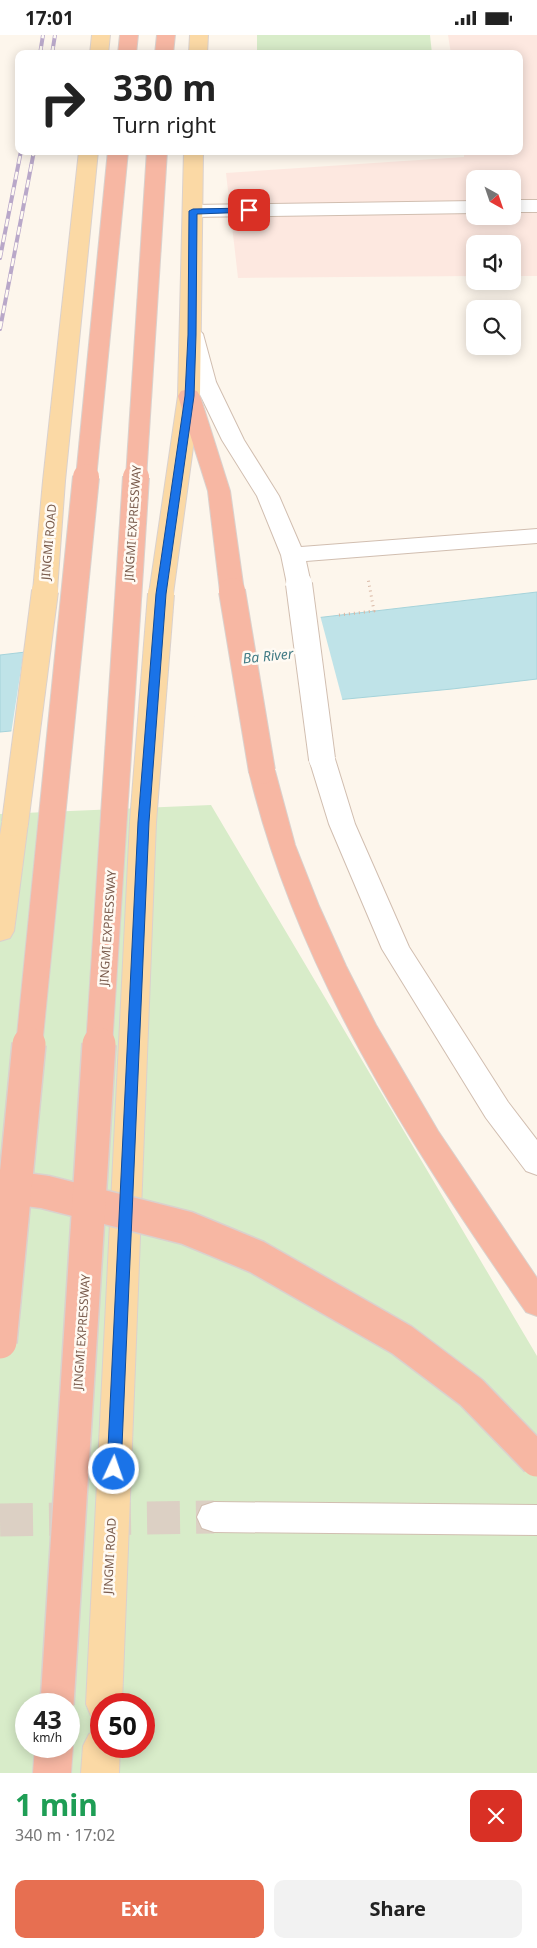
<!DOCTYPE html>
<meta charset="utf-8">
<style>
body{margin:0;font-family:"Noto Sans",sans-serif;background:#f2f2f2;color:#222;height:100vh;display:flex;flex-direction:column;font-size:19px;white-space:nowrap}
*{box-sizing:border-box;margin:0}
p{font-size:16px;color:#767676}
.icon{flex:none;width:28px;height:28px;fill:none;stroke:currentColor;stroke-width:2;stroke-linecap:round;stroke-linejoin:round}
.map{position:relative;height:1738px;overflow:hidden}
.side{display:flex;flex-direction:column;background:#fff;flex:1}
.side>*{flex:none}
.hud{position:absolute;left:15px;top:15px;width:508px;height:105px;border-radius:10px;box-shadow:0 2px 12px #0003;background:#fff;color:#222;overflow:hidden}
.needle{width:32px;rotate:140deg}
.tools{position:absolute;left:466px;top:135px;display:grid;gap:10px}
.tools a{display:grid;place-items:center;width:55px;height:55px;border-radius:10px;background:#fff;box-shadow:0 2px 12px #0003;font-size:25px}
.speed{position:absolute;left:15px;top:1658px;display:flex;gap:10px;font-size:25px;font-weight:700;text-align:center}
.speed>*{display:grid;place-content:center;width:65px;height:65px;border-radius:50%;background:#fff;box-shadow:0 2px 12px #0003;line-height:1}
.speed small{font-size:12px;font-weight:400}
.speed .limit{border:8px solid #d22;background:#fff;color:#111}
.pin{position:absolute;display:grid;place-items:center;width:42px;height:42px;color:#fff;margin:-21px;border-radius:10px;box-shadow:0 2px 8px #0006}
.me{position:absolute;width:55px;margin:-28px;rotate:3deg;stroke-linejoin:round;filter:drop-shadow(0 0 4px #0008)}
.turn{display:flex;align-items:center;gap:18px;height:105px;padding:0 15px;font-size:22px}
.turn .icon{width:65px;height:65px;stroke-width:2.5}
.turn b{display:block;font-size:35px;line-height:42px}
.round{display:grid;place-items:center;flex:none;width:52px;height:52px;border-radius:10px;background:#f2f2f2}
.summary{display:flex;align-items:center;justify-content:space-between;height:85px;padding:0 15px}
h1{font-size:30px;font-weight:700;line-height:38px;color:#1e9e55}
.primary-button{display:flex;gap:10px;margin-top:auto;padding:10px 15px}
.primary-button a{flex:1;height:58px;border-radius:10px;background:#e76f51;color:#fff;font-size:20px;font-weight:700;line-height:58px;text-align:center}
.primary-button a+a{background:#f2f2f2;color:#222}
.status{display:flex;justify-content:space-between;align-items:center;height:35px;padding:0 25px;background:#fff;direction:ltr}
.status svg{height:14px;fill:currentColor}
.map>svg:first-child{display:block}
.commercial{fill:#fde8e0;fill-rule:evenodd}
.green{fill:#d8ecc9;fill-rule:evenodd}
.water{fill:#bfe3e8;stroke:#a5d3da}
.pier{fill:#fdf6ec}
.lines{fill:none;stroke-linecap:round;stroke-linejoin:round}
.minor-tunnel{stroke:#dcd0c4;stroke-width:33;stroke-dasharray:33 16;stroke-linecap:butt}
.minor-casing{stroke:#d1beb0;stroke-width:2}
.major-casing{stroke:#dad1cd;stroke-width:2}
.highway-casing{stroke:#dad1cd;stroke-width:2}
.path{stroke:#d9b8a5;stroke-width:3;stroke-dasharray:1 4;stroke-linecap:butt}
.minor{fill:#fff;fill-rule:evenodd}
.major{fill:#fbd9a5;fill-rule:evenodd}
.highway{fill:#f7b7a3;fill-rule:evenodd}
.rail-casing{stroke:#b9a8c9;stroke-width:4}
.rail{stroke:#fffaf3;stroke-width:2.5;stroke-dasharray:8;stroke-linecap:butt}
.minor-bridge-casing{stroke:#d1beb0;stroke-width:28;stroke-linecap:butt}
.major-bridge-casing{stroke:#dad1cd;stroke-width:28;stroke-linecap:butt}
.highway-bridge-far2-casing{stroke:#dad1cd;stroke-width:22;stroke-linecap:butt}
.highway-bridge-far1-casing{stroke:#dad1cd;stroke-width:28;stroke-linecap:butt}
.highway-bridge-casing{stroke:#dad1cd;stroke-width:36;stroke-linecap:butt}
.minor-bridge{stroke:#fff;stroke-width:26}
.major-bridge{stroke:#fbd9a5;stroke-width:26}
.highway-bridge-far2{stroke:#f7b7a3;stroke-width:20}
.highway-bridge-far1{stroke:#f7b7a3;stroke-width:26}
.highway-bridge{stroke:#f7b7a3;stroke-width:33}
.route{fill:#1a73e8;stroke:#114b97}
.labels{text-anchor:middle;stroke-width:5;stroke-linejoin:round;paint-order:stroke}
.street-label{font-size:12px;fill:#7a5c4d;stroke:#fffaf3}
.water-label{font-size:14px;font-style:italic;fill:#437c86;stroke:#fffaf3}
</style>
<div class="status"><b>17:01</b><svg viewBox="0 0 49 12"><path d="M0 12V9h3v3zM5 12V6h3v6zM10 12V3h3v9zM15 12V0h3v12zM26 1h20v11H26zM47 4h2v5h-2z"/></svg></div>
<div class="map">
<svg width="537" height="1738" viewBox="0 0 537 1738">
<rect width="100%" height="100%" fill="#fdf6ec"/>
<path class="commercial" d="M 448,0 L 537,0 L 537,241 L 513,241 L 512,209 L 475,209 L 475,241 L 238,243 L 226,138 L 464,122 L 464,116 L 519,116 L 519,19 L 451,19 ZM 475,144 L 512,144 L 512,181 L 475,181 Z"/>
<g class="green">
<polygon points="257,0 430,0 432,19 257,19"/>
<path d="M 211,770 L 537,1321 L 537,1738 L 0,1738 L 0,779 ZM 26,1669 L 69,1669 L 69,1711 L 26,1711 ZM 101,1669 L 144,1669 L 144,1711 L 101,1711 Z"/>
</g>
<polygon class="water" points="537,557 537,644 452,654 0,697 0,620"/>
<polygon class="pier" points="320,580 343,667 11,699 24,615"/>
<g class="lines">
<polyline class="minor-tunnel" points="0,1485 214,1482"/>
<g class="minor-casing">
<g id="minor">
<rect x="512" y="165" width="25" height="12"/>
<polygon points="475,166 475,178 193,182 186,180 183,176 186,172 193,170"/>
<polygon points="192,293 199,295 203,299 216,347 244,405 279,461 301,512 537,494 537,508 306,526 311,549 307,554 299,556 291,554 287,549 281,520 257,461 222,405 194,347 181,299 185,295"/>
<polygon points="322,715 331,718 335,724 355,789 409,912 508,1067 537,1105 537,1140 526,1136 486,1083 382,914 329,789 309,724 313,718"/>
<polygon points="214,1467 537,1470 537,1500 214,1497 202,1493 197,1482 202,1471"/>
</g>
</g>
<g class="major-casing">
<g id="major">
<polygon points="92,0 110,0 108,19 90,19"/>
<polygon points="190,0 208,0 207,19 189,19"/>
<polygon points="79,116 98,116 65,446 57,556 53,561 45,563 37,561 33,556 43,446"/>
<polygon points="184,116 203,116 200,361 173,559 169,564 161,566 153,564 149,559 178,361"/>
<polygon points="143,778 152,781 156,787 122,1669 101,1669 101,1685 91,1681 86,1669 130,787 134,781"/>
<polygon points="15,779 24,782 28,788 14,896 10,903 0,906 0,800 2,788 6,782"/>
<polygon points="101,1694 101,1711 120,1711 119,1738 81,1738 83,1711 89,1699"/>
</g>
</g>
<g class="highway-casing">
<g id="highway">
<polygon points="120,0 138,0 136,19 118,19"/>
<polygon points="157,0 175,0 173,19 155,19"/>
<polygon points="189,354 197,356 200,361 230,456 244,556 240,561 232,563 224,561 220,556 208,456 178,361 181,356"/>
<path d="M 262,727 L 271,730 L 275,736 L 295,810 L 319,871 L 346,931 L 376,990 L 438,1096 L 537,1243 L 537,1281 L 526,1277 C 411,1111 296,935 249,736 L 253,730 Z"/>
<polygon points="69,1702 73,1711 71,1738 33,1738 35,1711 69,1711"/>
</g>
</g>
<polyline class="path" points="339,580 374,576 368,543"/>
<use href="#minor" class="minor"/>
<use href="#major" class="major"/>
<use href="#highway" class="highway"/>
<g class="rail-casing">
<g id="rail">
<polyline points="40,19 43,0"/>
<polyline points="52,19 55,0"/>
<polyline points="0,223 21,116"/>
<polyline points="0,294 34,116"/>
</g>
</g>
<use href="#rail" class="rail"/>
<g class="minor-bridge-casing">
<polyline id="minor-bridge" points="299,549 322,724"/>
</g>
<g class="major-bridge-casing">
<g id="major-bridge">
<polyline points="143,787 161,559"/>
<polyline points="15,788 45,556"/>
</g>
</g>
<g class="highway-bridge-far2-casing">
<g id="highway-bridge-far2">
<polyline points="86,443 118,116"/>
<polyline points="136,443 157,116"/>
</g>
</g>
<g class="highway-bridge-far1-casing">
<g id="highway-bridge-far1">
<polyline points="232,556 262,736"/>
<polyline points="29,1011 86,442"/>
<polyline points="99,1011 136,442"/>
</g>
</g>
<g class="highway-bridge-casing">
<g id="highway-bridge">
<polyline points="0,1151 45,1157 187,1193 257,1222 402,1305 471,1357 537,1425"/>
<polyline points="0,1307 29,1009"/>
<polyline points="57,1669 99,1009"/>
</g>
</g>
<use href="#minor-bridge" class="minor-bridge"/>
<use href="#major-bridge" class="major-bridge"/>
<use href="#highway-bridge-far2" class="highway-bridge-far2"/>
<use href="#highway-bridge-far1" class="highway-bridge-far1"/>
<use href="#highway-bridge" class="highway-bridge"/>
</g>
<polygon class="route" points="249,173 253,175 252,177 197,179 196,300 194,361 166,559 149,787 121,1434 119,1438 114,1440 109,1438 107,1434 138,787 156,559 185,361 188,300 189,176 193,174"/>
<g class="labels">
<g class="street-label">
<text transform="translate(133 488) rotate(-86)" y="4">JINGMI EXPRESSWAY</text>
<text transform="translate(49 507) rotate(-85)" y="4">JINGMI ROAD</text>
<text transform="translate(108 893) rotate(-86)" y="4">JINGMI EXPRESSWAY</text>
<text transform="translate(82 1297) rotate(-86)" y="4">JINGMI EXPRESSWAY</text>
<text transform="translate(110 1521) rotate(-87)" y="4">JINGMI ROAD</text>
</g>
<g class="water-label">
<text transform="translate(268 621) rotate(-6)" y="5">Ba River</text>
</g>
</g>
</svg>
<div class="tools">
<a><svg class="needle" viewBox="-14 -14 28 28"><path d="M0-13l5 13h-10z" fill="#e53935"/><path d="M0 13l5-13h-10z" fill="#767676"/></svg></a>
<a><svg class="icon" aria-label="sound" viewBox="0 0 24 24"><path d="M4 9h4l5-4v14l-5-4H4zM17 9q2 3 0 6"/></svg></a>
<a><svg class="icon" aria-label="search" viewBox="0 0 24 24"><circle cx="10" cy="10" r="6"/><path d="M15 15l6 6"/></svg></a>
</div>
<div class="speed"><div>43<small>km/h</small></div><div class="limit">50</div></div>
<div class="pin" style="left:249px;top:175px;background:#d93025"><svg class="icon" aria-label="arrive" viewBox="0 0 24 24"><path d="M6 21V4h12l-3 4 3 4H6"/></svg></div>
<svg class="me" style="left:114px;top:1434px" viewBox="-20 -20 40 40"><circle r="17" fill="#1a73e8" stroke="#fff" stroke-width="3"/><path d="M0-11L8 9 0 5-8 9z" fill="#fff"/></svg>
<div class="hud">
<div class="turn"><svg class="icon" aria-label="right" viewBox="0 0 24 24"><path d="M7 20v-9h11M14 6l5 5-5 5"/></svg><div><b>330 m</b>Turn right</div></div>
</div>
</div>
<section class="side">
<div class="summary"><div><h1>1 min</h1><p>340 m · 17:02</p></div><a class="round" style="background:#d93025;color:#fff"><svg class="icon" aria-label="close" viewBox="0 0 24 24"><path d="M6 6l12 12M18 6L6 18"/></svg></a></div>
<div class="primary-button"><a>Exit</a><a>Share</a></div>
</section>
